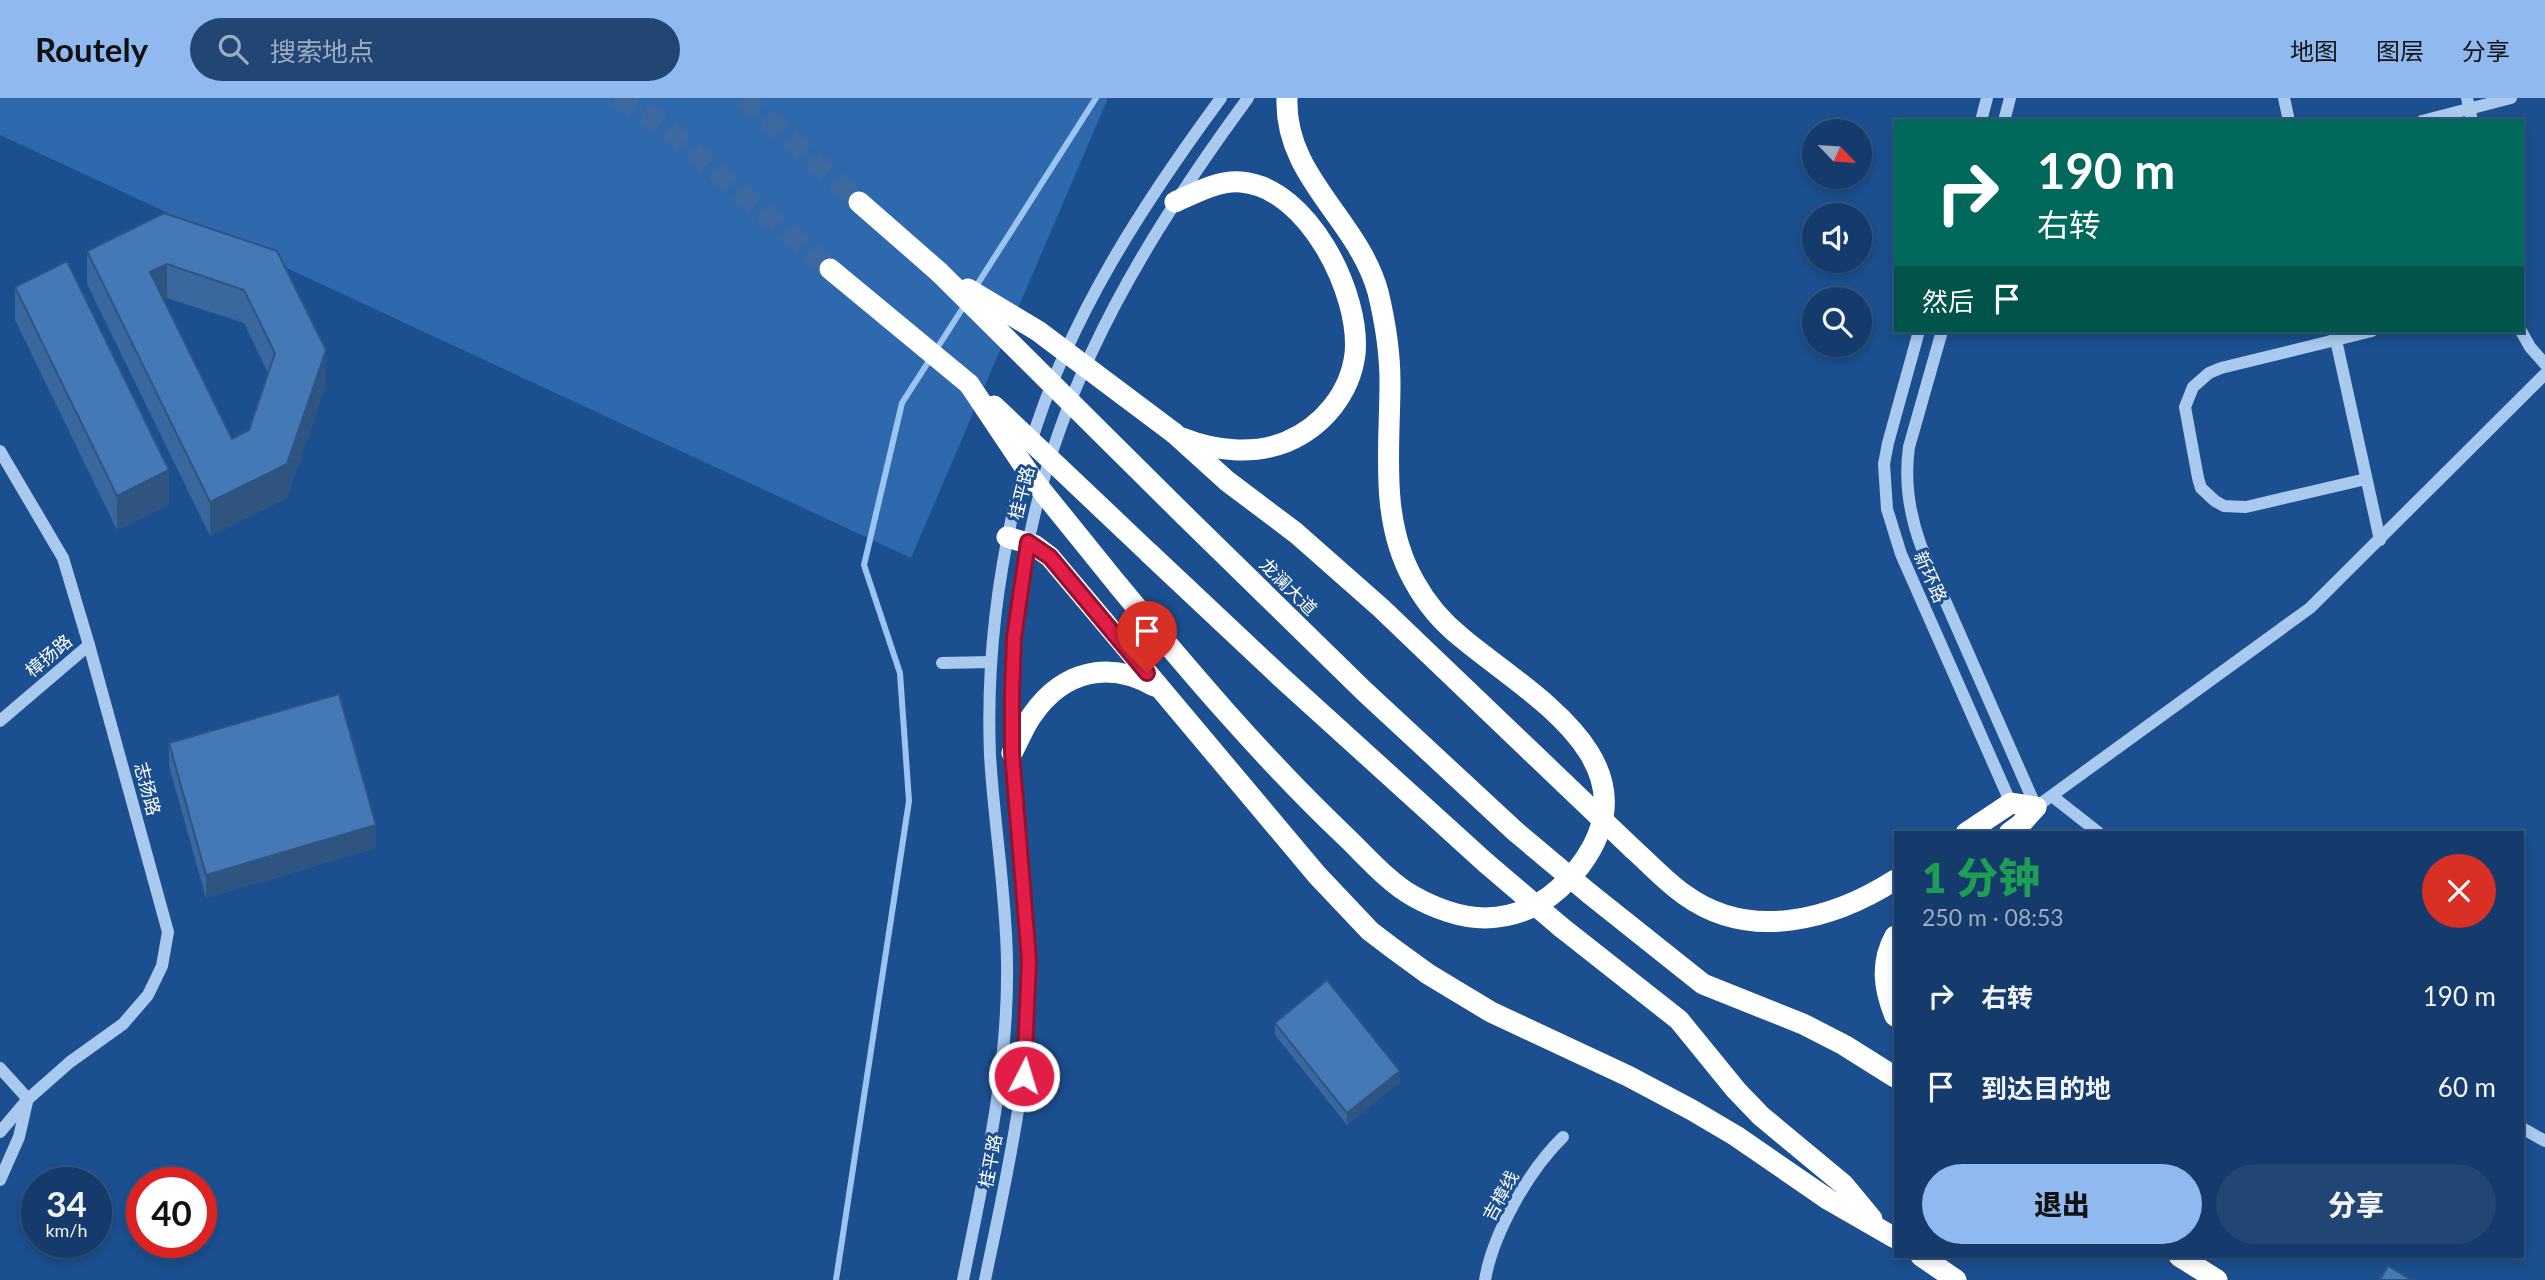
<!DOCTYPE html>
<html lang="zh">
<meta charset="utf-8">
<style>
body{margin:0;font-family:Lato,"Noto Sans SC",sans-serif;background:#214673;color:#f1f3f6;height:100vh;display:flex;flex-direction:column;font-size:26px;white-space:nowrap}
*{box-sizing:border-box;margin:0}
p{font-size:23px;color:#9dadc1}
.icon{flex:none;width:38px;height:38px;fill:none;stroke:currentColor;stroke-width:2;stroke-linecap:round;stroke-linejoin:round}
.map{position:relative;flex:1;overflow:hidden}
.panel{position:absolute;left:1894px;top:733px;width:630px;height:427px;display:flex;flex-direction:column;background:#143b6b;border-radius:0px;box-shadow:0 4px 10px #0003,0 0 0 2px #33557e}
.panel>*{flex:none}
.guide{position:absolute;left:1894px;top:21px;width:630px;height:214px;border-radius:0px;box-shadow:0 4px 10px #0003,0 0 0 2px #33557e;background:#00695c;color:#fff;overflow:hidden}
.needle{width:46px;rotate:115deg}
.buttons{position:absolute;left:1802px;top:21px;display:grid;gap:14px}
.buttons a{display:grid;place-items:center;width:70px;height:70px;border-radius:50%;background:#143b6b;box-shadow:0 4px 10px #0003,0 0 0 2px #33557e;font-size:35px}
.speed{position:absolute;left:21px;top:1069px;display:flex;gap:14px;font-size:35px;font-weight:700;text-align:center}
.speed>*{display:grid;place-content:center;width:91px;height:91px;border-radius:50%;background:#143b6b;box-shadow:0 4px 10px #0003,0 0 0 2px #33557e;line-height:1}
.speed small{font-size:18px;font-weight:400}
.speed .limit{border:10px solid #d22;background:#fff;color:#111}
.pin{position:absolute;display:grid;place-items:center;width:60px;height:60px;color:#fff;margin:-72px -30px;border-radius:50% 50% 50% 0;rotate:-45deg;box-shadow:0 0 7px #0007}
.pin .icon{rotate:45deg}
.me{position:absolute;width:77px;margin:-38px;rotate:5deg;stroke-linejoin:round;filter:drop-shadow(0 0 5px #0008)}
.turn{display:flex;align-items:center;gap:24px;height:147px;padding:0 28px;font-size:32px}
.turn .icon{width:91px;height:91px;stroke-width:2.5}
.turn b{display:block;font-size:49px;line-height:60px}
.then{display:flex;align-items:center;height:66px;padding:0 28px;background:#0003;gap:14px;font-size:26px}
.round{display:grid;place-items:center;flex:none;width:74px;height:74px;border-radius:37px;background:#214673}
.overview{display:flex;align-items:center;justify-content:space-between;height:119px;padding:0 28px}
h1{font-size:42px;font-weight:800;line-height:52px;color:#1e9e55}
.cta{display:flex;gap:14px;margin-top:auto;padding:14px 28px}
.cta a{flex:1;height:80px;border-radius:42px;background:#90b9f0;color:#111;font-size:28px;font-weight:800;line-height:80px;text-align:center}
.cta a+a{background:#214673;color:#f1f3f6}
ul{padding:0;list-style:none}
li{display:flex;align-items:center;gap:21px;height:91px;padding:0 28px}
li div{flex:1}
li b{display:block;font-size:26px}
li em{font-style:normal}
header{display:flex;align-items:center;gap:42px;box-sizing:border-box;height:98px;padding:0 35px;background:#90b9f0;color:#111}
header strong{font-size:33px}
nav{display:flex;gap:38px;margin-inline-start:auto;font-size:24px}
.search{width:490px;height:63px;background:#214673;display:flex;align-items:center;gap:18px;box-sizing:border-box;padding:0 24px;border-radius:38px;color:#9dadc1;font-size:26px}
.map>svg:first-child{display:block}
.green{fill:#2e69ad}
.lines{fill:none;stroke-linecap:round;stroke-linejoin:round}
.stream{stroke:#9cc4f0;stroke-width:6}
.highway-tunnel{stroke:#3d69a0;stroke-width:21;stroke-dasharray:21 10;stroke-linecap:butt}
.minor{stroke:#a9c9ee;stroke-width:12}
.highway{stroke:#fff;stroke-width:21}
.highway-bridge{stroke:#fff;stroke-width:21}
.wall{fill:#3a679d;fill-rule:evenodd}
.shaded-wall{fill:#305480}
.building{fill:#4478b7;stroke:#305480;stroke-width:2;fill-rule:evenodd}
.route-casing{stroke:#92132f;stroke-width:18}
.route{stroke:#e11d48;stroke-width:12}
.labels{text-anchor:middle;stroke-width:6;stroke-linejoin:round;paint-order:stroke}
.street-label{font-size:18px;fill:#fff;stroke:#1b4f8f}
</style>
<header>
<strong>Routely</strong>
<div class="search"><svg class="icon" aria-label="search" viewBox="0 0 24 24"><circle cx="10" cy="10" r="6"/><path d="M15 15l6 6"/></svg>搜索地点</div>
<nav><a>地图</a><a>图层</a><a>分享</a></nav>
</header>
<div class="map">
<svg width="2545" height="1182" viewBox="0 0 2545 1182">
<rect width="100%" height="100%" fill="#1b4f8f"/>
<polygon class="green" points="0,0 1108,0 911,460 0,37"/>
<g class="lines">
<g class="stream">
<polyline points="975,190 1096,0"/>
<polyline points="836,1182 909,703 900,575 864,467 902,305 966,205"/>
</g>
<g class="highway-tunnel">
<polyline points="616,0 655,21 830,171"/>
<polyline points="742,0 752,7 859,104"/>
</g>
<g class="minor">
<polyline points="2284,0 2289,23"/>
<polyline points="2467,0 2472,23"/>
<polyline points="1981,23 1987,0"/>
<polyline points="2004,23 2010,0"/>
<polyline points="2422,23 2511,0"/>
<polyline points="1919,233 1888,345 1884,366 1887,411 1901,456 2013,710"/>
<path d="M 1942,233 L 1909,349 C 1904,384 1909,415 1921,448 L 2036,709 L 2310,510 L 2545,276"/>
<polyline points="2334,233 2380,442"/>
<polyline points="2521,233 2530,249 2545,266"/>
<path d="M 1030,348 C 1068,221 1143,106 1221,0"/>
<polyline points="0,353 63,460 89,547 168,834 162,868 148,897 123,926 70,964 28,1001 0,1034"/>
<polyline points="2366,381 2246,409 2224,408 2215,403 2201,390 2198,380 2185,309 2193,289 2209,275 2221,270 2372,233"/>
<polyline points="942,565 991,564"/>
<polyline points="0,623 89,547"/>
<polyline points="2052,698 2099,735"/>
<polyline points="0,970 28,1001"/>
<polyline points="2522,1030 2545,1043"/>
<polyline points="0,1082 19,1039 27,1004"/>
<path d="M 963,1182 C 984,1077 1009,971 1007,863 C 1006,794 994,726 990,657 C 986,559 999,463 1024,369"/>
<path d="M 985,1182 C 1007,1076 1032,970 1029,861 C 1027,753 1006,652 1014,543 C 1031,331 1125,168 1248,0"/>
<path d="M 1485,1182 C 1493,1135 1529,1072 1563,1039"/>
</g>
<g class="highway">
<polyline points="859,104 939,174"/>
<path d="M 1175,104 C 1195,95 1218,82 1241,84 C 1308,89 1361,196 1355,256 C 1350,296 1322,329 1286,344 C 1253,357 1215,353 1182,340"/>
<polyline points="830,171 969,286"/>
<polyline points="1174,335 1227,383 1296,435 1381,510 1565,686"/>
<polyline points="1185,418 1364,593 1516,734"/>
<polyline points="1007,439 1034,447 1050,459 1317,777 1370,833 1391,849 1428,876 1491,914 1628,978 1692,1012 1736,1038 1829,1102 1895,1140"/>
<polyline points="1149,455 1282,580 1486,765"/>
<path d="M 1118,487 C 1190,574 1263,660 1345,738 C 1366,758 1388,784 1413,798 C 1434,810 1461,820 1485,820 C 1526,819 1555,800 1580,768 C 1658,664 1530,597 1462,540 C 1443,525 1426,505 1414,483 C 1379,421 1390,352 1390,284 C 1390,254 1385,223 1378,194 C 1358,121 1284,79 1287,0"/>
<path d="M 1012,655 C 1019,642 1024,628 1033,616 C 1063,573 1109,562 1154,588"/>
<polyline points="1966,735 2011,705 2036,709"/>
<polyline points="2009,735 2020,727 2036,709"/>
<path d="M 1633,751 C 1650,766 1666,784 1685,797 C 1750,844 1832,822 1895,782"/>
<polyline points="1590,796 1703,886 1803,926 1844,947 1895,979"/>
<polyline points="1561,829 1679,922 1736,992 1761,1018 1843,1086 1872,1121"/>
<path d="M 1895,838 C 1880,865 1884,891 1895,918"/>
<polyline points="1921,1158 1956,1182"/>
<polyline points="2179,1158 2217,1182"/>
</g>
<g class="highway-bridge">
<polyline points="939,174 1185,418"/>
<polyline points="968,191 1038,233 1174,335"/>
<polyline points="969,286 1034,383 1118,487"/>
<polyline points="994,308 1149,455"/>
<polyline points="1565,686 1633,751"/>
<polyline points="1516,734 1590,796"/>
<polyline points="1486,765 1561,829"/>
</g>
</g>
<g class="wall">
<path d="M 87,153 L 277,153 L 326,286 L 287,400 L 210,438 L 87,186 ZM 167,200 L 244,225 L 268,275 L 249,332 L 232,341 L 163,201 Z"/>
<polygon points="15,189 169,406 117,432 15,222"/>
<polygon points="169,645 376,750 206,800 169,668"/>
<polygon points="1275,925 1400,984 1347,1027 1275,937"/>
</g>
<g class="shaded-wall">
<polygon points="167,166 167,200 150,208 150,174"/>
<polygon points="326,252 326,286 287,400 210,438 210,404"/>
<polygon points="169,372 169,406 117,432 117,398"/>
<polygon points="376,727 376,750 206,800 206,777"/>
<polygon points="1400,973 1400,984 1347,1027 1347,1015"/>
</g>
<g class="building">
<path d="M 164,115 L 277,153 L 326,252 L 287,366 L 210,404 L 87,153 ZM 167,166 L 244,192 L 275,255 L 249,332 L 232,341 L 150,174 Z"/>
<polygon points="67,163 169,372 117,398 15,189"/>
<polygon points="339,596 376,727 206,777 169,645"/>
<polygon points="1327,882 1400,973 1347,1015 1275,925"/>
<polygon points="2388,1168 2412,1182 2380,1182"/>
</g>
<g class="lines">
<g class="route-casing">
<polyline id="route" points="1024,978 1029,862 1012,655 1012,597 1014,540 1028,444 1050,459 1147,575"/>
</g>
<use href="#route" class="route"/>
</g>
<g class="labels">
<g class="street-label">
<text transform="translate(1022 395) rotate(-76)" y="6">桂平路</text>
<text transform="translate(1930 479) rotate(66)" y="6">新环路</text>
<text transform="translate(1288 489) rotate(45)" y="6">龙澜大道</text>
<text transform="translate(49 558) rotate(-40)" y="6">樟扬路</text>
<text transform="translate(147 691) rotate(75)" y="6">志扬路</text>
<text transform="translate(991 1063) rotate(-79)" y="6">桂平路</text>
<text transform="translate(1501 1098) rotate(-61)" y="6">吉樟线</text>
</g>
</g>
</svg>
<div class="buttons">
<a><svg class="needle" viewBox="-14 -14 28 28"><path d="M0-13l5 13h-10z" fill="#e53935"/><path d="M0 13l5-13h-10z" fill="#9dadc1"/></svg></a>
<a><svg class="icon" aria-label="sound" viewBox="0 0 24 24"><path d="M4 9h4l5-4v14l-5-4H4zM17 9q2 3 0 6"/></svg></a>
<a><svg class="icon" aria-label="search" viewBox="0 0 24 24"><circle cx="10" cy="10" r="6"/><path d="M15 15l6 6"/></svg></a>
</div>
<div class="speed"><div>34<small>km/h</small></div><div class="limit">40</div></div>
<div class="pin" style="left:1147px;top:575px;background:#d93025"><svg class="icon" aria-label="arrive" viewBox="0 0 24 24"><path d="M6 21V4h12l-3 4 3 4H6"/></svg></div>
<svg class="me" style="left:1024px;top:978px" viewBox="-20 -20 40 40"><circle r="17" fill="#e11d48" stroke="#fff" stroke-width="3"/><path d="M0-11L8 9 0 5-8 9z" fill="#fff"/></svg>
<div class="guide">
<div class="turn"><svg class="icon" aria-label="right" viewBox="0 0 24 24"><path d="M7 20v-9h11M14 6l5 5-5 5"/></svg><div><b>190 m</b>右转</div></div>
<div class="then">然后<svg class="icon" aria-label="arrive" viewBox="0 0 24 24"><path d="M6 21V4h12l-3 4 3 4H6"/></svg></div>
</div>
<section class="panel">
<div class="overview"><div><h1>1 分钟</h1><p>250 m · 08:53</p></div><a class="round" style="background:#d93025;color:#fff"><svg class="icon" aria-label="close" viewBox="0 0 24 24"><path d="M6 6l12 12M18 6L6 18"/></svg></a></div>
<ul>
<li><svg class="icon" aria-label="right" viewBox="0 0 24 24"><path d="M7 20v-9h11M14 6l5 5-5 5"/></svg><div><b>右转</b></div><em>190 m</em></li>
<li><svg class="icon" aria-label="arrive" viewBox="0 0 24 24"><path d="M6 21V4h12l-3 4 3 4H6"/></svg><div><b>到达目的地</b></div><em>60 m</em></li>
</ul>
<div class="cta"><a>退出</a><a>分享</a></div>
</section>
</div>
